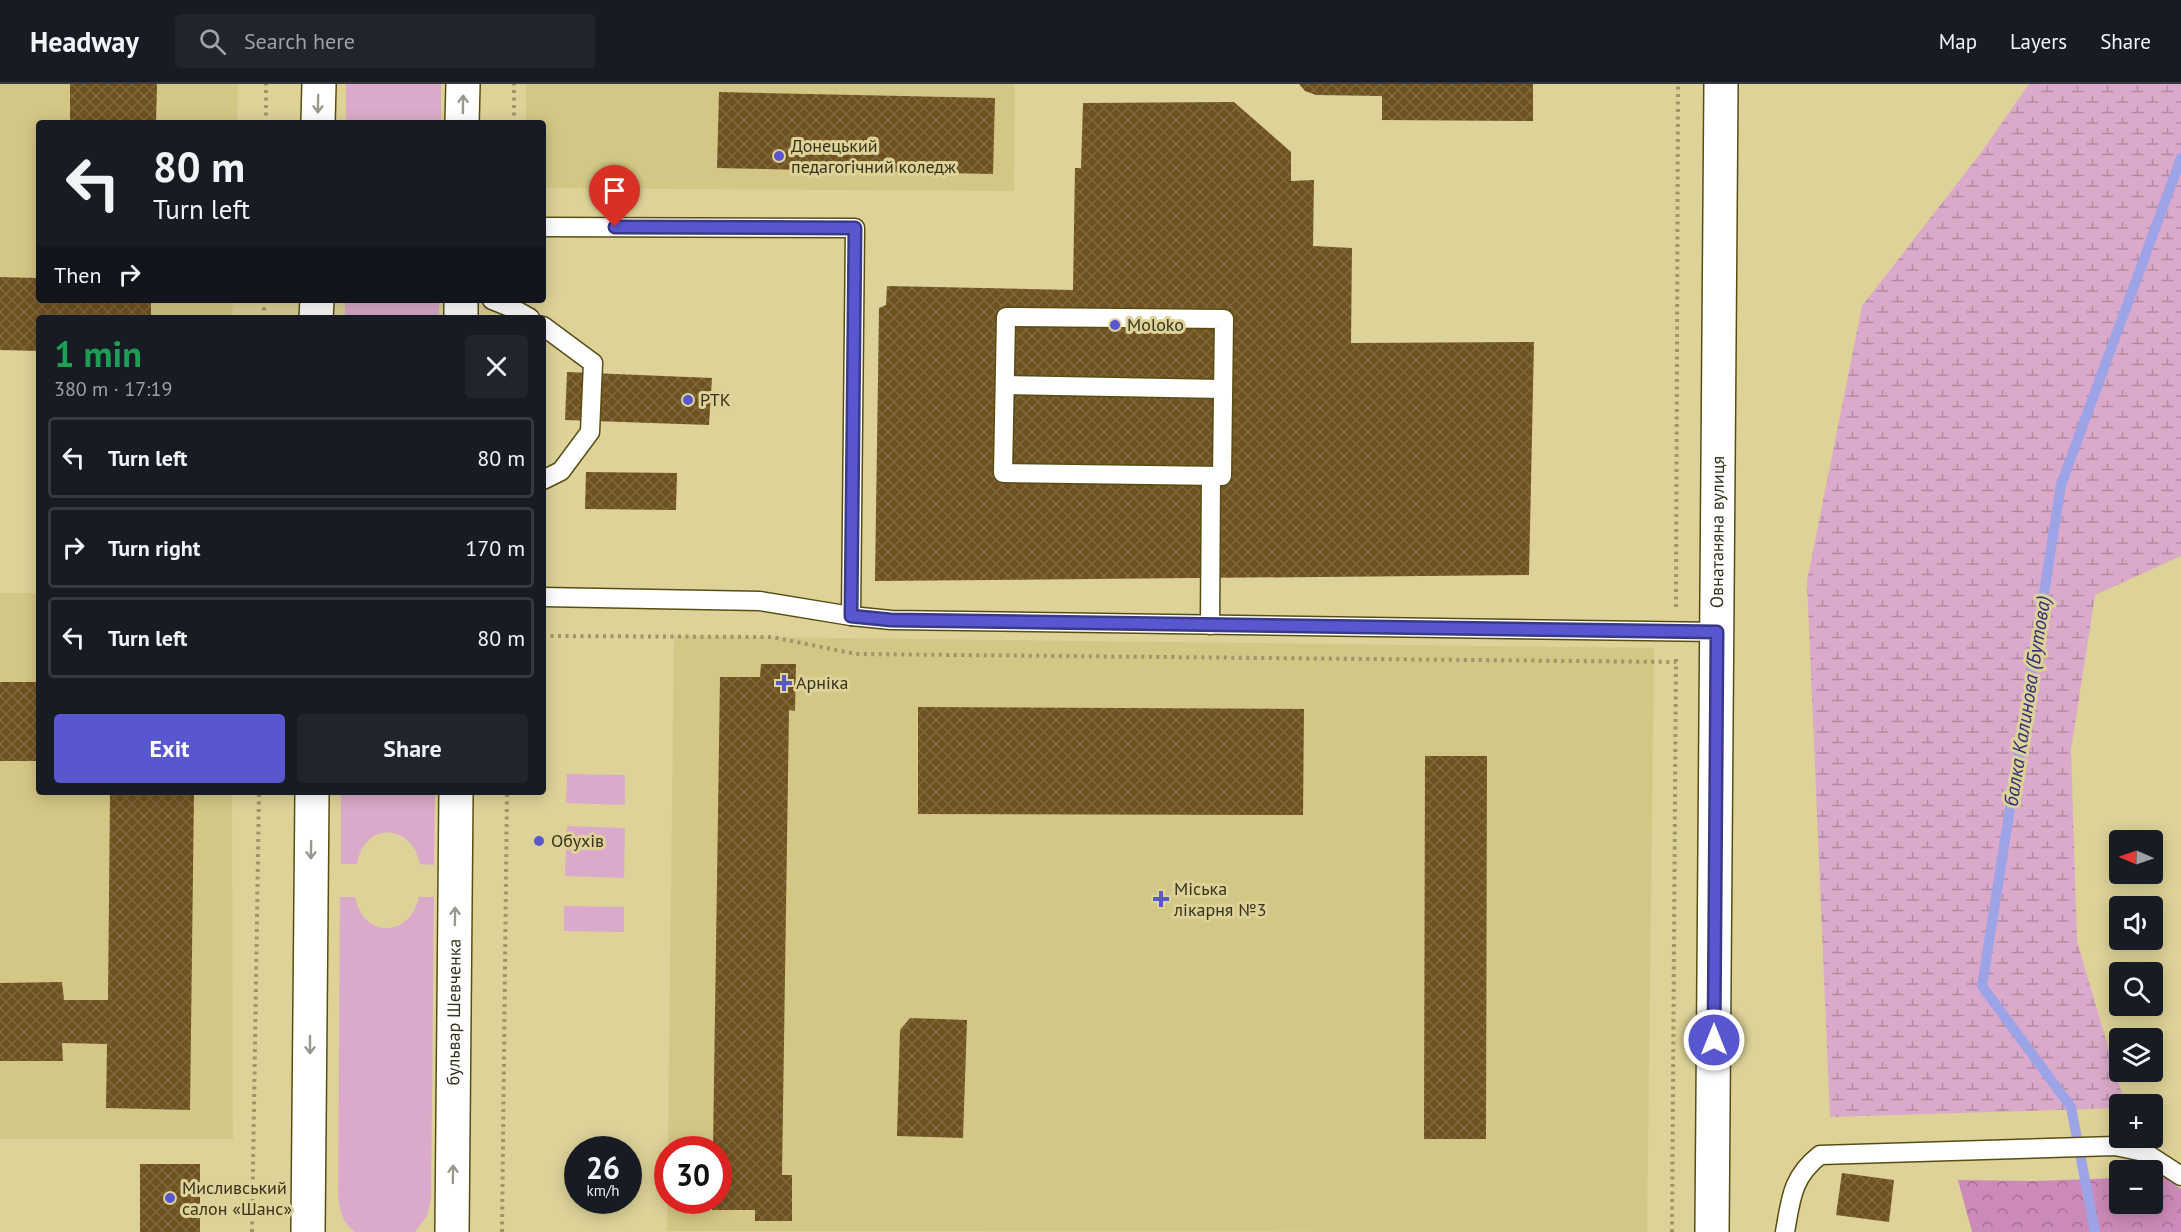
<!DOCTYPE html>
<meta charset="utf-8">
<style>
body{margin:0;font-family:"PT Sans",sans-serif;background:#20242c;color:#f1f3f6;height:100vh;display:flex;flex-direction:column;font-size:22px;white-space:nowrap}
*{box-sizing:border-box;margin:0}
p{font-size:20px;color:#9ea1a6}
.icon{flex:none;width:33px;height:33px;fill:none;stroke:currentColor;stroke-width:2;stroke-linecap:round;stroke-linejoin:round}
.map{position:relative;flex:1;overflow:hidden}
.side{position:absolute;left:36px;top:231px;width:510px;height:480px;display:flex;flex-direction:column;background:#171b24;border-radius:6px;box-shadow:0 3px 15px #0003}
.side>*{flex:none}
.hud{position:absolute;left:36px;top:36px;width:510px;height:183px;border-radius:6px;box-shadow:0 3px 15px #0003;background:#171b24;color:#f1f3f6;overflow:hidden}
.needle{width:39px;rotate:272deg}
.buttons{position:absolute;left:2109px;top:746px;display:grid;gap:12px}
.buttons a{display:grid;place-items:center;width:54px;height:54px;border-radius:6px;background:#171b24;box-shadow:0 3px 15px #0003;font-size:30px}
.speed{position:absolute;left:564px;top:1052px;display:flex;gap:12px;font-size:30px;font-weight:700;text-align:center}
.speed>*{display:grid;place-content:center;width:78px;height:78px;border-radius:50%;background:#171b24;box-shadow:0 3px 15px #0003;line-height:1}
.speed small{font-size:15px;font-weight:400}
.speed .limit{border:9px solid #d22;background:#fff;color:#111}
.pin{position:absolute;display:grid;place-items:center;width:51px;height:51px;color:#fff;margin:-62px -26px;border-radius:50% 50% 50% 0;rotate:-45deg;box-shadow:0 0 6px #0007}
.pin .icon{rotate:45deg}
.me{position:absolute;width:66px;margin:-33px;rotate:0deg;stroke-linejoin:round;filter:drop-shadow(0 0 4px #0008)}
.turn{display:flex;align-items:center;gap:21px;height:126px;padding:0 18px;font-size:27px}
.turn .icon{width:78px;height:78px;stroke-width:2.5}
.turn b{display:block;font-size:42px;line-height:51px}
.then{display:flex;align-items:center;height:57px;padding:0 18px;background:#0003;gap:12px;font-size:22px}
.round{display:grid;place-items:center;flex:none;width:63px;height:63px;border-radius:6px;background:#20242c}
.summary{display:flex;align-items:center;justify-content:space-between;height:102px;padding:0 18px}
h1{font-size:36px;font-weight:600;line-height:45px;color:#1e9e55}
.button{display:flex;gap:12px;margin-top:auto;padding:12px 18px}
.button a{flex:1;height:69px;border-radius:6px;background:#5957cf;color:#fff;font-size:24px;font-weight:600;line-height:69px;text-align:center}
.button a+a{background:#20242c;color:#f1f3f6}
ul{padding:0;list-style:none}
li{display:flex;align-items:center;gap:18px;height:81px;margin:0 12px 9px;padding:0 6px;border:3px solid #363941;border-radius:6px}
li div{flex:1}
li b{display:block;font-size:22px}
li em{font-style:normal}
header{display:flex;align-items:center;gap:36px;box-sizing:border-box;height:84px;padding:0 30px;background:#171b24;border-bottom:2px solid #363941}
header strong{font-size:28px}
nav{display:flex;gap:33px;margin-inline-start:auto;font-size:21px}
.search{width:420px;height:54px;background:#20242c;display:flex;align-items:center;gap:15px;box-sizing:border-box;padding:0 21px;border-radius:6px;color:#9ea1a6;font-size:22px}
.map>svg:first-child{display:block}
.built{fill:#d3c785}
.grass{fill:#dbaaca}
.forest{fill:url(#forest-crowns)}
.wetland{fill:url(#wetland-marsh)}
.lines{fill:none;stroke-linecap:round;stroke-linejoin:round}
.stream{stroke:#9ca3e7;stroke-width:10}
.building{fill:url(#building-cross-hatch)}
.lane-casing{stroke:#584e14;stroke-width:21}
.street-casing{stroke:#584e14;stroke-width:36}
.secondary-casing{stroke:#584e14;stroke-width:36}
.path{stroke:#9e9569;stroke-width:4;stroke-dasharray:3 4.5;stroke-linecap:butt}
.lane{stroke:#fff;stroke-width:18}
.street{stroke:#fff;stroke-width:33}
.secondary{stroke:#fff;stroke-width:33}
.oneway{stroke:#9a988d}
.route-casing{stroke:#3a3987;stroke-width:15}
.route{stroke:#5957cf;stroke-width:10}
.poi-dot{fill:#5957cf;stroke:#ddd298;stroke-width:2}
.labels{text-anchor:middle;stroke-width:6;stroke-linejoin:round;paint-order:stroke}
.poi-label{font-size:18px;fill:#36321b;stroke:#ddd298;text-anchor:start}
.street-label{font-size:18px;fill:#36321b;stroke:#ddd298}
.water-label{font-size:20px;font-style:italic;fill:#302e7b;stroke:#ddd298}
</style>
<header>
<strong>Headway</strong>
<div class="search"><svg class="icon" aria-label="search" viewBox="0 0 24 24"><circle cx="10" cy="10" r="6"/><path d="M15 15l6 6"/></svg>Search here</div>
<nav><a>Map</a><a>Layers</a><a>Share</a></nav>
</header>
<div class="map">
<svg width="2181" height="1148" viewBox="0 0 2181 1148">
<defs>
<pattern id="forest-crowns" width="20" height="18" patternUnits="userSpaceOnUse" patternTransform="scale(1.5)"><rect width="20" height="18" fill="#cb8ab7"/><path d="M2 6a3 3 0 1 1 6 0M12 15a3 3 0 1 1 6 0" fill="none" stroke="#a67194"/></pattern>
<pattern id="wetland-marsh" width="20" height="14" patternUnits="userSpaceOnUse" patternTransform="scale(1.5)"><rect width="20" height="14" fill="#dbaaca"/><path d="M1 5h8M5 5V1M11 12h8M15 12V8" fill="none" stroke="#b28ba3"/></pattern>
<pattern id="building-cross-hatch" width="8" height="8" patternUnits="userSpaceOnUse" patternTransform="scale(1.5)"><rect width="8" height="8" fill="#6f5220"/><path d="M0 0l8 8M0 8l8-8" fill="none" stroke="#80683f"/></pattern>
</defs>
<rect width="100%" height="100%" fill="#ddd298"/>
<g class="built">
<polygon points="0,0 238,0 237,39 39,39 39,216 233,216 232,234 39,234 0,262"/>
<polygon points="526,0 1015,0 1014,107 543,104 543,39 526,39"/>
<polygon points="0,509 39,509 39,708 232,708 233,1055 0,1055"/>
<polygon points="674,552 1654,564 1647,1148 667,1147 668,1116 718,1116 718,1065 668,1065"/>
</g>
<g class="grass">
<rect x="346" y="0" width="95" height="39"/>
<rect x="345" y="216" width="94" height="18"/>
<polygon points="567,690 625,691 625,721 566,719"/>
<path d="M 341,708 L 435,708 L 434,781 L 420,780 C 412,739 364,737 357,780 L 341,780 Z"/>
<polygon points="567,742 625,744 624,794 565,792"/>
<path d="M 340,813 L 355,813 C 363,855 410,854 419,813 L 434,813 L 431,1115 L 427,1132 L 415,1148 L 355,1148 C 343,1139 340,1127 338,1113 Z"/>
<polygon points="564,822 624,823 624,848 564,847"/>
</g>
<polygon class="forest" points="2153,1091 2162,1091 2181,1105 2181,1148 1972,1148 1958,1096 2035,1097 2119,1094 2120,1119 2152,1119"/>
<polygon class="wetland" points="2029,0 2181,0 2181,472 2095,511 2071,666 2077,857 2125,1020 2120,1020 2119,1024 1830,1033 1807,497 1862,222 1980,70"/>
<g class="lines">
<polyline class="stream" points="2095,1148 2071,1023 1982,902 2061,401 2181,74"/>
</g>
<g class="building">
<polygon points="70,0 157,0 156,39 70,39"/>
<polygon points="1299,0 1533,0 1533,37 1382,36 1382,12 1316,11 1305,7"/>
<polygon points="719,8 995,14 993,90 717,84"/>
<polygon points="1234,18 1291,68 1291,97 1314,96 1313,162 1352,164 1351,259 1534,258 1529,491 875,497 879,224 886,221 887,202 1073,206 1075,84 1081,84 1083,19"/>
<polygon points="0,193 39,194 39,216 151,216 151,234 39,234 39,267 0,266"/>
<polygon points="567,288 712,294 709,341 565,336"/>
<polygon points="586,388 677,389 676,426 585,425"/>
<polygon points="761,580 796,580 795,627 789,626 782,1091 792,1091 792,1137 755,1137 755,1126 712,1126 712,1116 718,1116 718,1065 713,1065 720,593 760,593"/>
<rect x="0" y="598" width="39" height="79"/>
<polygon points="918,623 1304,625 1303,731 918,730"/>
<polygon points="1425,672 1487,672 1486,1055 1424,1055"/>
<polygon points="110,708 194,708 190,1026 106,1024 107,960 62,959 63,977 0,977 0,899 62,898 64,916 108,916"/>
<polygon points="910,934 967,936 963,1054 897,1052 900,946"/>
<rect x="140" y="1080" width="60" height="68"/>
<polygon points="1842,1089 1894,1096 1889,1138 1836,1131"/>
</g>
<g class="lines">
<g class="lane-casing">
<g id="lane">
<polyline points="543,143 855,144 851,532"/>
<polyline points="492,216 512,224 530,234"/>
<polygon points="1006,233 1224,235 1222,392 1003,389"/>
<polyline points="543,242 593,279 590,348 561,387 543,396"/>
<polyline points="1005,301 1223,305"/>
<polyline points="543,513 760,517 851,532 891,536 1717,548"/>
<polyline points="1210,541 1211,392"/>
<path d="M 1785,1148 C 1791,1114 1792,1093 1820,1071 L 2115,1062 L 2144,1068 L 2181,1092"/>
</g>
</g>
<g class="street-casing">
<g id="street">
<path id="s1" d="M 1712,1148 L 1721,0"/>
</g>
</g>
<g class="secondary-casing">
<g id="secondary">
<polyline points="318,39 319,0"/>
<polyline points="462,39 463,0"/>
<polyline points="316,234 317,216"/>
<polyline points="461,234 461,216"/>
<polyline points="308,1148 312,708"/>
<path id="s2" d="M 452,1148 L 456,708"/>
</g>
</g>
<g class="path">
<polyline points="266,39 266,0"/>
<polyline points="514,39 514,0"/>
<polyline points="264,234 264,216"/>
<polyline points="1676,523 1678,0"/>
<polyline points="543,552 772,553 856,570 1676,578"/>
<polyline points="252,1148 259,708"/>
<polyline points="502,1148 507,708"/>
<polyline points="1672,1148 1676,573"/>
</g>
<use href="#lane" class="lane"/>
<use href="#street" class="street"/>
<use href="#secondary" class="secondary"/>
</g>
<defs><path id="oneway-shaft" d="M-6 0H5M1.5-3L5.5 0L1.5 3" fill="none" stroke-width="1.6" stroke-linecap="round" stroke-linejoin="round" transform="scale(1.5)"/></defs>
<g class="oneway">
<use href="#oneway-shaft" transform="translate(318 20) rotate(91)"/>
<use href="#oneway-shaft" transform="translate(463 20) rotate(-89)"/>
<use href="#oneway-shaft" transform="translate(311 766) rotate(91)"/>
<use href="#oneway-shaft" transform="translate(455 832) rotate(-89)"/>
<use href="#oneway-shaft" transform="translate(310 961) rotate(90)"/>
<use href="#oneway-shaft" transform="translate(453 1090) rotate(-89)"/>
</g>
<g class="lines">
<g class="route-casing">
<polyline id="route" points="615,143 855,144 851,532 891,536 1717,548 1714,956"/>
</g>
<use href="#route" class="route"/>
</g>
<g class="poi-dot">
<circle cx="779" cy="72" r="6"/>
<circle cx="1115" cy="241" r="6"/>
<circle cx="688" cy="316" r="6"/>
<path d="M781 590h6v6h6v6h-6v6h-6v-6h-6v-6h6z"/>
<circle cx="539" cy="757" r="6"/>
<path d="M1158 806h6v6h6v6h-6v6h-6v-6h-6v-6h6z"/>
<circle cx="170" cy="1114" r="6"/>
</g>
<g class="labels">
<g class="poi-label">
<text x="791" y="68">Донецький<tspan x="791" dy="21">педагогічний коледж</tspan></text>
<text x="1127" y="247">Moloko</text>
<text x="700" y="322">РТК</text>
<text x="796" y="605">Арніка</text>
<text x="551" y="763">Обухів</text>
<text x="1174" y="811">Міська<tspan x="1174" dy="21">лікарня №3</tspan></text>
<text x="182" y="1110">Мисливський<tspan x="182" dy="21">салон «Шанс»</tspan></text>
</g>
<g class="street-label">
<text dy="6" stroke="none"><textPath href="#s1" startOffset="700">Овнатаняна вулиця</textPath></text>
<text dy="6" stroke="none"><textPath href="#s2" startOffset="220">бульвар Шевченка</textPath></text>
</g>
<g class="water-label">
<text transform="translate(2027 617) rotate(-81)" y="7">балка Калинова (Бутова)</text>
</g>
</g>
</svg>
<div class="buttons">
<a><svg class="needle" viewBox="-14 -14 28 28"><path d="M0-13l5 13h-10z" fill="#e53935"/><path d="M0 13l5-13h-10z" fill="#9ea1a6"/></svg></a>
<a><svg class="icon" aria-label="sound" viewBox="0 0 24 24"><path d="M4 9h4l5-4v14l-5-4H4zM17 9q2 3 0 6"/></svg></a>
<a><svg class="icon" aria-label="search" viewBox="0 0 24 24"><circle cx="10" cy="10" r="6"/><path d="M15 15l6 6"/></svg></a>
<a><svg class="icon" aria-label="layers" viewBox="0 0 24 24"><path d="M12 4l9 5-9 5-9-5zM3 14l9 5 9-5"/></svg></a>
<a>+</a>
<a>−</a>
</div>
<div class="speed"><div>26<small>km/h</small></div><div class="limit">30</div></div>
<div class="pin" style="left:615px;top:143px;background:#d93025"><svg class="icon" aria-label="arrive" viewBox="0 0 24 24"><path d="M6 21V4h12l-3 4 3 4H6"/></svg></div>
<svg class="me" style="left:1714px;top:956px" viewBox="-20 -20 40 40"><circle r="17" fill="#5957cf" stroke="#fff" stroke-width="3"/><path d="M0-11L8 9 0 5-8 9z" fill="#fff"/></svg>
<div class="hud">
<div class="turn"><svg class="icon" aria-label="left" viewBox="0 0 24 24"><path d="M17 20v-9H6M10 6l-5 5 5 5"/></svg><div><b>80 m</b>Turn left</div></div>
<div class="then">Then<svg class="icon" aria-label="right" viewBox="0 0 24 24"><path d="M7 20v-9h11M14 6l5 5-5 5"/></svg></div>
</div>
<section class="side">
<div class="summary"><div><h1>1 min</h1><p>380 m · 17:19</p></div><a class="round"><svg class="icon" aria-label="close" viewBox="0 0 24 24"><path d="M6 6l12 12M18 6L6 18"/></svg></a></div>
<ul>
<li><svg class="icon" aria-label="left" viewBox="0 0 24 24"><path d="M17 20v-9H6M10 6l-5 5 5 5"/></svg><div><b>Turn left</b></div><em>80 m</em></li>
<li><svg class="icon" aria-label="right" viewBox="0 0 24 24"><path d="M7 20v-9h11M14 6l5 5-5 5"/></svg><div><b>Turn right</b></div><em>170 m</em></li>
<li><svg class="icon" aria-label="left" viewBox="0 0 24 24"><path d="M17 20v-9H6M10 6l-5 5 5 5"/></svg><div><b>Turn left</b></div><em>80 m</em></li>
</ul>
<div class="button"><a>Exit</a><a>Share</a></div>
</section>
</div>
